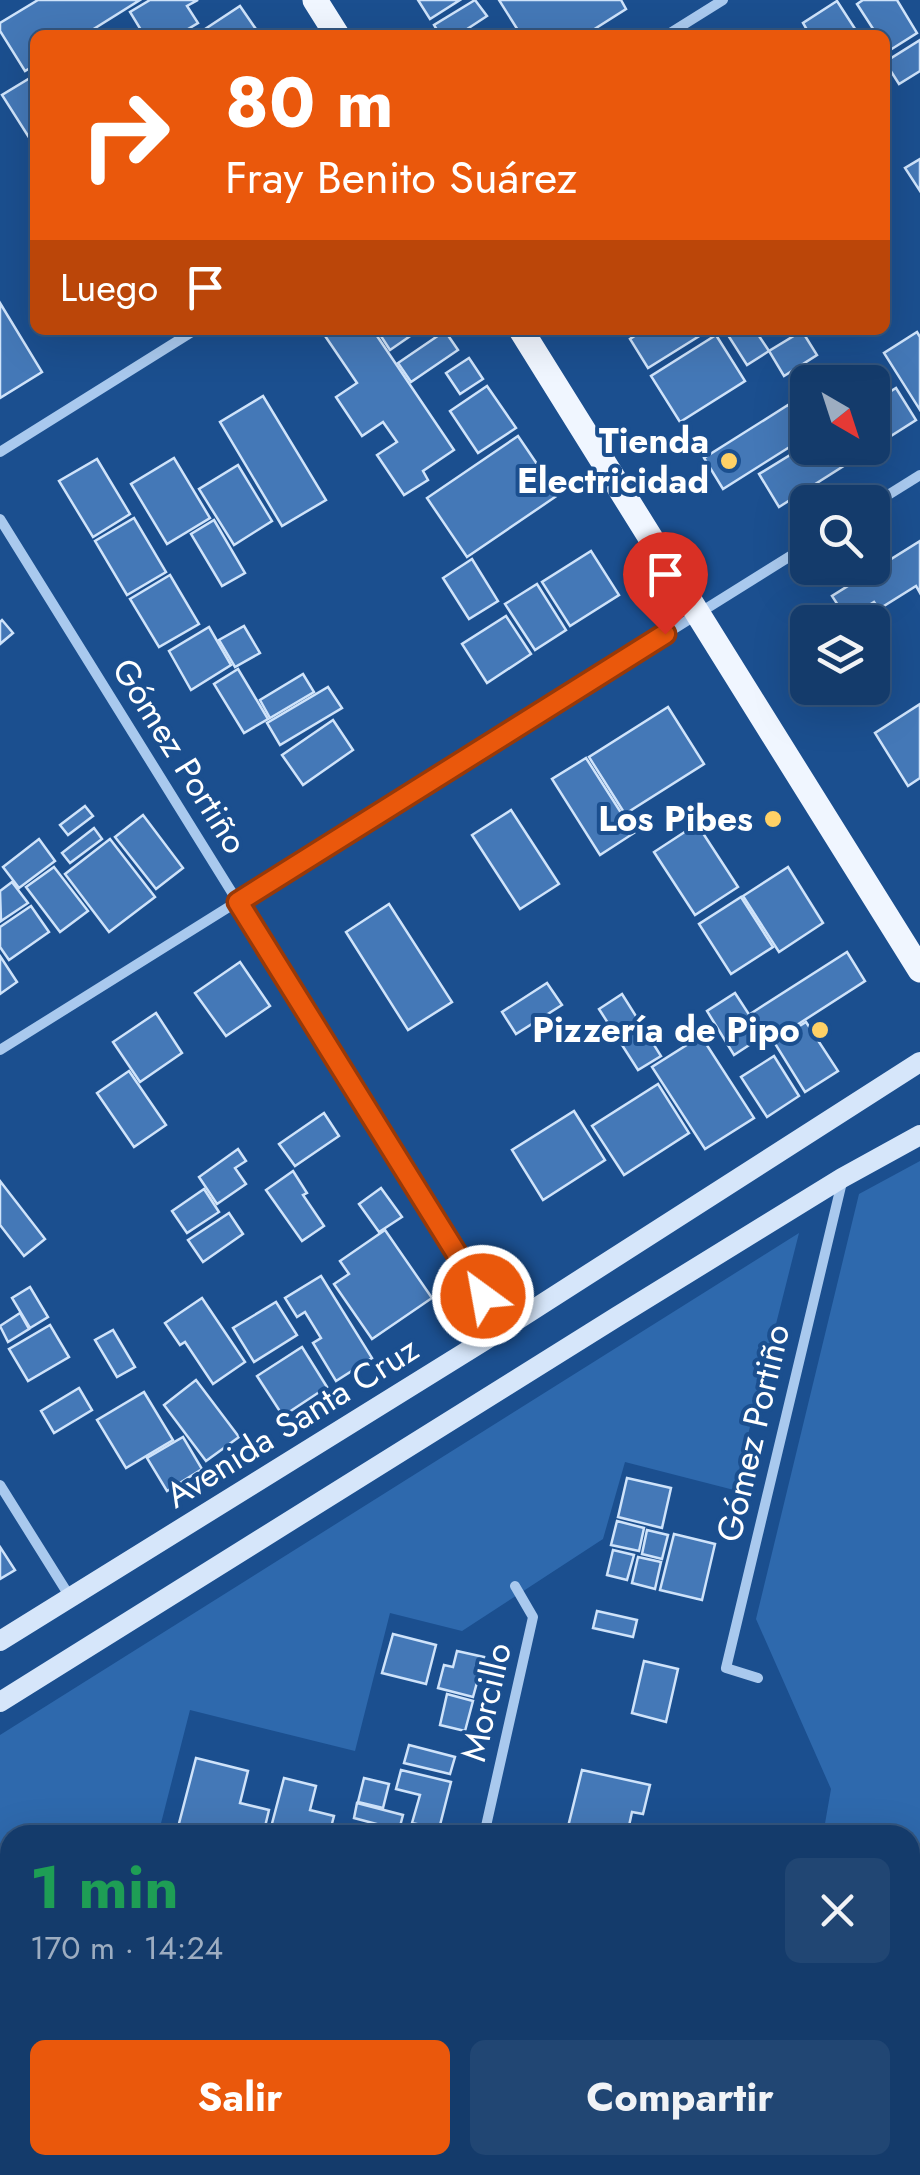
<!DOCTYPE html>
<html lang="es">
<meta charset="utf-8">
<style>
body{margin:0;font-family:Jost,sans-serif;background:#214673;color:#f1f3f6;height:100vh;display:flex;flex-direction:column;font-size:38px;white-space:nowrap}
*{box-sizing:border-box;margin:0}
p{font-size:32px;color:#9dadc1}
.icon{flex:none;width:55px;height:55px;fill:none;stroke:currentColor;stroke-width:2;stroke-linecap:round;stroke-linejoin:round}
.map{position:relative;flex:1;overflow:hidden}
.sheet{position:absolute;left:0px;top:1825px;width:920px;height:350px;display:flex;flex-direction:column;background:#143b6b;border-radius:30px 30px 0 0;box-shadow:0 10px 40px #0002,0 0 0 2px #33557e}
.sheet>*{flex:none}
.top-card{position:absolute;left:30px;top:30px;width:860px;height:305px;border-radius:15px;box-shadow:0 10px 40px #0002,0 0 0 2px #33557e;background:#ea580c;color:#fff;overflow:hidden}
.needle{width:65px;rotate:141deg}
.buttons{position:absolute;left:790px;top:365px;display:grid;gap:20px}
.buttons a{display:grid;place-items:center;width:100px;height:100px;border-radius:15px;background:#143b6b;box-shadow:0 10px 40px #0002,0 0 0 2px #33557e;font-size:50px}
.pin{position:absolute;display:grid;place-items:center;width:85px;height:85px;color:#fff;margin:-102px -42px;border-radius:50% 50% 50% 0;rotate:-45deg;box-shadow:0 0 10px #0007}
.pin .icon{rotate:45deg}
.me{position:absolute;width:110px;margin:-55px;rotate:328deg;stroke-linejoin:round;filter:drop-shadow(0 0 8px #0008)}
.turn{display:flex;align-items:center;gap:35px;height:210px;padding:0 30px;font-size:45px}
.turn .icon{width:130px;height:130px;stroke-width:2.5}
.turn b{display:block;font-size:70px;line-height:85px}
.then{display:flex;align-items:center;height:95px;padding:0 30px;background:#0003;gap:20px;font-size:38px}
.round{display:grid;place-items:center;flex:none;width:105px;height:105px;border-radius:15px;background:#214673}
.summary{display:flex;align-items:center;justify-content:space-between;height:170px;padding:0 30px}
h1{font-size:60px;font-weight:700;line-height:75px;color:#1e9e55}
.action{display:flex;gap:20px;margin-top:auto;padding:20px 30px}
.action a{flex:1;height:115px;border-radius:15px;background:#ea580c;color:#fff;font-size:40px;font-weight:700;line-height:115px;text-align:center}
.action a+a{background:#214673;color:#f1f3f6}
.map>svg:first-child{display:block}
.green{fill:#2e69ad}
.building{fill:#4478b7;stroke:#cfe3fa;stroke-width:2.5}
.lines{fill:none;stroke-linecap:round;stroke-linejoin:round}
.street{stroke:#a9c9ee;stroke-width:10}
.secondary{stroke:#d6e6fa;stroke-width:20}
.primary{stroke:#f0f6ff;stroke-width:25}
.route-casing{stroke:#983908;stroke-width:25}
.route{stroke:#ea580c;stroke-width:18}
.poi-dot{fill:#ffd166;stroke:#1b4f8f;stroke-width:4}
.labels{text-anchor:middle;stroke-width:8;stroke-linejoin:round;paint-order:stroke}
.poi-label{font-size:35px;font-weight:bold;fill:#fff;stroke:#1b4f8f;text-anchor:end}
.street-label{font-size:35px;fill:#fff;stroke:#1b4f8f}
</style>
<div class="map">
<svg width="920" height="2175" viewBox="0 0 920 2175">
<rect width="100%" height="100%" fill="#1b4f8f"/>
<g class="green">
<polygon points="920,1161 920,1916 910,1922 910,1835 823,1835 831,1789 756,1619 859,1194"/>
<polygon points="799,1233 734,1490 625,1462 603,1539 462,1631 390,1613 355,1751 190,1710 158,1835 10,1835 10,1854 0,1852 0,1735"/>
</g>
<g class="building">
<polygon points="38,0 140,0 84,35 35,35 35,65 25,71 0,31 0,23"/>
<polygon points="150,0 198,0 187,6 198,23 178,35 144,35 130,12"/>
<polygon points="418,0 460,0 430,19"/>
<polygon points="475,0 487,16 458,35 440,35 434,25"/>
<polygon points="499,0 621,0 626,9 585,35 521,35"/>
<polygon points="863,0 897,0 917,33 887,52 885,35 877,35 857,4"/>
<polygon points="837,1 859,35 810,35 803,23"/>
<polygon points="240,6 260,35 196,35"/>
<polygon points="920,40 920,71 899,84 885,62"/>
<polygon points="35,75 35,136 30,139 2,95"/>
<polygon points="920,159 920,191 905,168"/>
<polygon points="0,303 42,372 0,398"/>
<polygon points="321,330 373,330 454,450 423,471 428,480 404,495 377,455 397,442 383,422 362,436 336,397 357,383"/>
<polygon points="377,330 419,330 390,350"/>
<polygon points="644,330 709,330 648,368 630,339"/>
<polygon points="730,330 755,330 769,351 747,365 726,332"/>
<polygon points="445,331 458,350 411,382 398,363"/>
<polygon points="802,331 817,355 784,376 769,351"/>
<polygon points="917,332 920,337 920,410 884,353"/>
<polygon points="716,335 745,381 680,422 651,376"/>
<polygon points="469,358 483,379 460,394 446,373"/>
<polygon points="487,386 516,428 478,453 450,411"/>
<polygon points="896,388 916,420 779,507 759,474 808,444 808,448 872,448 872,403"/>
<polygon points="263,396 326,500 282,526 220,422"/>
<polygon points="788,405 807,436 723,489 704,458"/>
<polygon points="518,436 558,495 467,557 427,498"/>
<polygon points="174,458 210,518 167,544 131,484"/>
<polygon points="97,459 130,514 93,537 59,481"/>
<polygon points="238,465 272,521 234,545 199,489"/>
<polygon points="134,518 166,572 127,595 95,541"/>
<polygon points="214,520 245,573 222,586 191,534"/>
<polygon points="920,541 920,593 916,586 879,609 874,602 847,619 832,596"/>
<polygon points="591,551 619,595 570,626 542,582"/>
<polygon points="472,559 498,601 469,619 443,578"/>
<polygon points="170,575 199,624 159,647 130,599"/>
<polygon points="537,584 566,630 535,650 505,604"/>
<polygon points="506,616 531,654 487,683 462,644"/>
<polygon points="2,620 13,633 0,644 0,622"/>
<polygon points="244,626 260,653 235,667 219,640"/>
<polygon points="209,627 231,665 191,690 169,651"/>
<polygon points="238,669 268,719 244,733 214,684"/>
<polygon points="303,674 314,692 270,718 260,700"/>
<polygon points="328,687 342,708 280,745 267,723"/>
<polygon points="920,704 920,778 908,786 875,733"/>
<polygon points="668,707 704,764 625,814 589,757"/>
<polygon points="333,720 353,750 303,785 282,755"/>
<polygon points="586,758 634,833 600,855 552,779"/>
<polygon points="85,806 93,816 68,835 60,825"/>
<polygon points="511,810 559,884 520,909 472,835"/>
<polygon points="143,815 183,868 156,889 115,837"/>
<polygon points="697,824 738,887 695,915 654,852"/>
<polygon points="94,828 102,839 70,863 62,853"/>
<polygon points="39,839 55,861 19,888 3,867"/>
<polygon points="110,839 155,897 109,932 65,874"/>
<polygon points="54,867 88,911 60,932 26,887"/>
<polygon points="788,867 823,923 779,952 743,896"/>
<polygon points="12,882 28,903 1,921 0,891"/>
<polygon points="741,897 773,947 731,974 699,924"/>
<polygon points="389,904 452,1002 408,1030 346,932"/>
<polygon points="31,906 49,932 9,960 0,947 0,927"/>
<polygon points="847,952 865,981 769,1043 750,1014"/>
<polygon points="0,956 17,982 0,994"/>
<polygon points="240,962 270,1006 226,1036 195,993"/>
<polygon points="547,983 562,1005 516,1034 502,1012"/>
<polygon points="735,993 763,1036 734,1055 707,1011"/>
<polygon points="622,994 661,1056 638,1070 599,1009"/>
<polygon points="156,1013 182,1053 140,1082 113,1042"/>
<polygon points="806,1022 838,1071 805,1092 774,1042"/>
<polygon points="701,1036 754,1118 705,1149 652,1067"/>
<polygon points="774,1056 799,1096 767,1117 741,1077"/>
<polygon points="129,1071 166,1125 134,1147 97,1093"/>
<polygon points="658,1084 689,1133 624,1175 592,1126"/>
<polygon points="574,1111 605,1160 543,1200 512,1150"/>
<polygon points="324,1113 339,1136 295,1166 279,1144"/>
<polygon points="238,1149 246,1161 235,1168 246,1184 217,1204 199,1177"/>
<polygon points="293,1171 307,1193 303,1195 324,1226 302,1241 266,1190"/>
<polygon points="0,1181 45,1239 24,1256 0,1225"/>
<polygon points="381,1188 402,1217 379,1232 359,1204"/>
<polygon points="204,1189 219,1212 187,1233 172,1211"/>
<polygon points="229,1213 243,1234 203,1262 188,1240"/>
<polygon points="385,1230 432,1298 372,1339 334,1284 349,1274 340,1261"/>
<polygon points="321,1276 372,1358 336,1381 313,1343 321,1338 305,1312 297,1317 285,1298"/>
<polygon points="30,1287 48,1317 30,1328 12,1298"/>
<polygon points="202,1298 245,1362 213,1384 185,1342 180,1345 165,1323"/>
<polygon points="276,1302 297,1335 254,1362 233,1328"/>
<polygon points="20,1313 29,1329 8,1342 0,1326"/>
<polygon points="50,1325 69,1357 28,1381 9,1349"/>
<polygon points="113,1330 135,1367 117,1377 95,1340"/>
<polygon points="302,1347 327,1387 283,1416 257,1376"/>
<polygon points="196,1380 239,1437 206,1461 164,1405"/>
<polygon points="79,1388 92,1410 54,1433 41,1411"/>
<polygon points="144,1392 173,1440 126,1468 97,1420"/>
<polygon points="183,1437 202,1469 167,1491 147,1458"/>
<polygon points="627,1478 671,1488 662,1528 618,1517"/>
<polygon points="617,1521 644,1528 639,1551 611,1545"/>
<polygon points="647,1530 668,1535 662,1559 642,1554"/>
<polygon points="674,1534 715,1544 702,1600 660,1590"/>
<polygon points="0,1547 15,1570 0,1579"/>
<polygon points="613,1550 634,1555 627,1580 607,1575"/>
<polygon points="638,1557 661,1562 655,1589 632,1583"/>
<polygon points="597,1611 637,1620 633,1637 593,1628"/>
<polygon points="393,1634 436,1645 426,1684 382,1673"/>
<polygon points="457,1651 484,1657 473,1697 438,1688 444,1665 453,1667"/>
<polygon points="644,1661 678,1669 666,1722 632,1713"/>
<polygon points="447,1694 473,1701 465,1731 440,1725"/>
<polygon points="409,1745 455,1757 450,1774 404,1763"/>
<polygon points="196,1758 248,1771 240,1803 269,1810 263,1835 176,1835"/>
<polygon points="401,1770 451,1782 439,1829 412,1823 420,1795 396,1789"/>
<polygon points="582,1770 650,1785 643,1814 632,1812 627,1835 614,1832 566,1835"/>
<polygon points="284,1778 316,1786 310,1810 334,1816 329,1835 269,1835"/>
<polygon points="364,1778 389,1784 383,1808 358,1802"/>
<polygon points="357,1803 403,1815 399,1830 354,1818"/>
<polygon points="381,1828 403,1833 402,1835 379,1835"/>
<polygon points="920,1853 920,1877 916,1879 910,1871 910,1859"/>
<polygon points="0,1914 10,1916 9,1963 0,1961"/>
<polygon points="10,2071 10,2101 3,2100"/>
<polygon points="0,2074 7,2076 0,2106"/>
<polygon points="203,2165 227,2165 225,2175 202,2175"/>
<polygon points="257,2165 274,2165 272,2175 254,2175"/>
<polygon points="276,2165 307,2165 305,2175 274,2175"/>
<polygon points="312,2165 363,2165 360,2175 309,2175"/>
<polygon points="693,2165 757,2165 742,2175 699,2175"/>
<polygon points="836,2165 895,2165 891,2175 868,2175"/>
</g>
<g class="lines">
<g class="street">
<polyline points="667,35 723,0"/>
<polyline points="0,452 195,330"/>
<polyline points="872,505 920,475"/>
<polyline points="0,519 503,1329"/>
<polyline points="0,1050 808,545"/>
<polyline points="0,1485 70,1597"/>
<polyline points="758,1678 726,1668 842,1182"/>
<polyline points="484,1835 533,1617 515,1586"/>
<polyline points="0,1884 10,1886"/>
<polyline points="910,1940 920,1934"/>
<polyline points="910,2070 920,2072"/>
<polyline points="404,2175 406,2165"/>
<polyline points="533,2175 549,2165"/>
</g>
<g class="secondary">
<polyline points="0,1641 503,1329 920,1062"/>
<polyline points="0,1702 618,1316 842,1178 920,1135"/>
</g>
<g class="primary">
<polyline points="315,0 337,35"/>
<polyline points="521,330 920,970"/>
</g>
</g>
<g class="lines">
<g class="route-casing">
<polyline id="route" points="483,1296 238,902 665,634"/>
</g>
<use href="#route" class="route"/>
</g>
<g class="poi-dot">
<circle cx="729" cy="461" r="10"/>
<circle cx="773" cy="819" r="10"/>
<circle cx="820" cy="1030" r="10"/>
</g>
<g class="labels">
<g class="poi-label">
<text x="709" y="453">Tienda<tspan x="709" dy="40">Electricidad</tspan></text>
<text x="753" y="831">Los Pibes</text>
<text x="800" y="1042">Pizzería de Pipo</text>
</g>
<g class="street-label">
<text transform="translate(180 756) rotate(58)" y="12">Gómez Portiño</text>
<text transform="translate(292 1422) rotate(-32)" y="12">Avenida Santa Cruz</text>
<text transform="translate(753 1433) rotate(-77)" y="12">Gómez Portiño</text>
<text transform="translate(486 1702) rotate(-77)" y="12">Morcillo</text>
</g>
</g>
</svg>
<div class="buttons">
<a><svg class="needle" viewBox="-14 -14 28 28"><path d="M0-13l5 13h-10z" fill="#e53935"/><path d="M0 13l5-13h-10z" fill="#9dadc1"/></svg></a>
<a><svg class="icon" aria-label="search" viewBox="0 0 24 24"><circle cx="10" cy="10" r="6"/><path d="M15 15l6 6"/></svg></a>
<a><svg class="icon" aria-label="layers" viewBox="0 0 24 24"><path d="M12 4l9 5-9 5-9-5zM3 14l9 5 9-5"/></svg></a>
</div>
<div class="pin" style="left:665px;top:634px;background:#d93025"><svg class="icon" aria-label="arrive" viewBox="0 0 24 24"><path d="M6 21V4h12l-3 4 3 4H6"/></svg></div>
<svg class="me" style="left:483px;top:1296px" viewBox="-20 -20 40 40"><circle r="17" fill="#ea580c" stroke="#fff" stroke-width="3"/><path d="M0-11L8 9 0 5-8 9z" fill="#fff"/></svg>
<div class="top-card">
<div class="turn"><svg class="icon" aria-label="right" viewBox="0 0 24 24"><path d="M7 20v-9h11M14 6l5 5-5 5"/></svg><div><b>80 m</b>Fray Benito Suárez</div></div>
<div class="then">Luego<svg class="icon" aria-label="arrive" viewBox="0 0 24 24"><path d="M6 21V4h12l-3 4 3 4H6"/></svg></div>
</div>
<section class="sheet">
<div class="summary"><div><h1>1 min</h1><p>170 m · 14:24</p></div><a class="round"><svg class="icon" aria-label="close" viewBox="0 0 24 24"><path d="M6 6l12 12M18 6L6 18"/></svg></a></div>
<div class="action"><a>Salir</a><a>Compartir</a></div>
</section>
</div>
